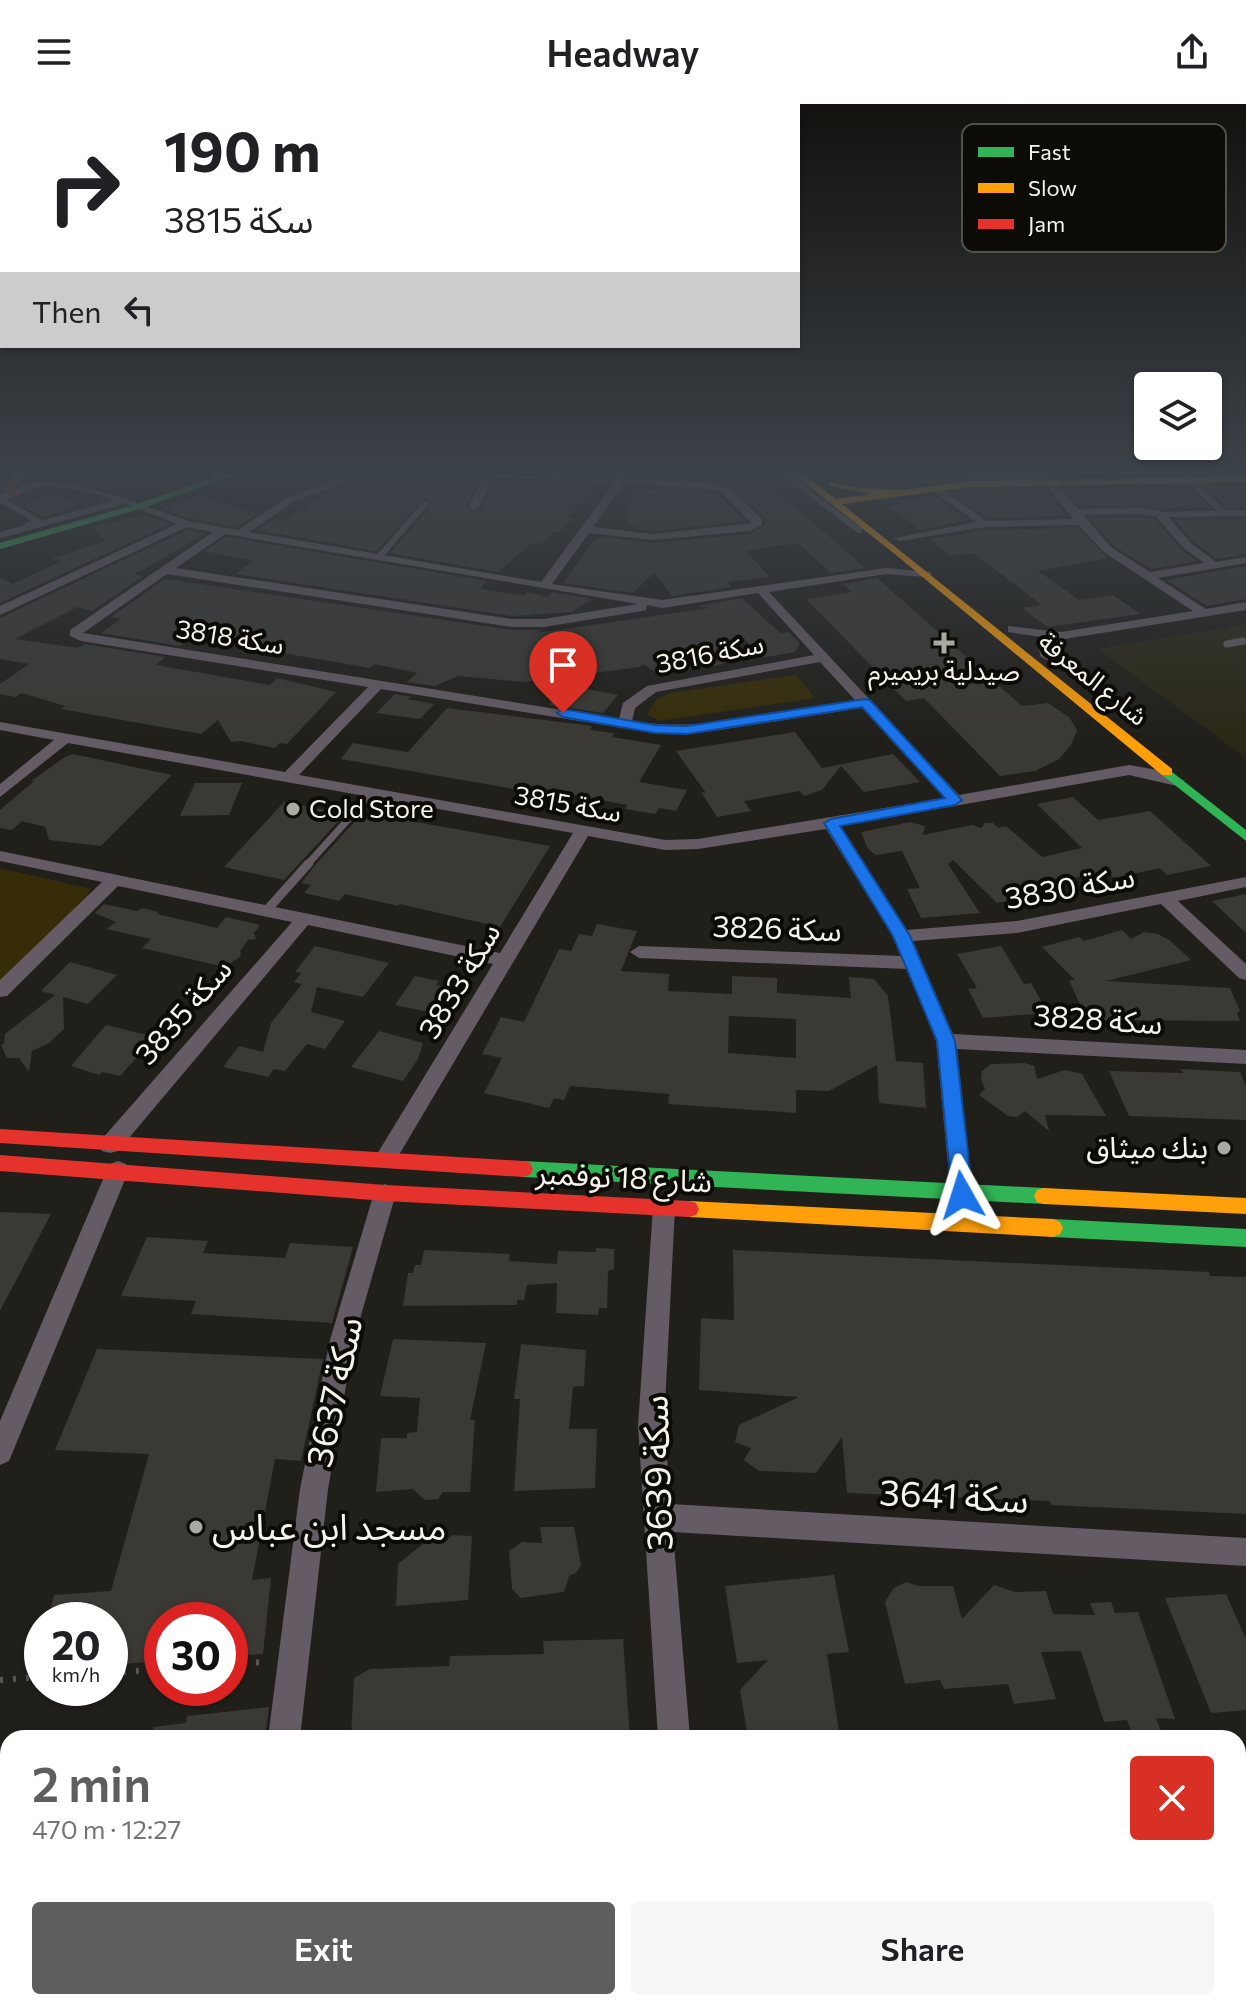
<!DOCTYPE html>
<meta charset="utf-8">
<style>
body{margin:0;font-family:Commissioner,"Noto Sans Arabic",sans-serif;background:#f6f6f6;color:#202124;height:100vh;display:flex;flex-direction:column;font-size:30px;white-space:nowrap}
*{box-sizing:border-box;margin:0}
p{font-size:26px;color:#757577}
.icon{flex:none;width:44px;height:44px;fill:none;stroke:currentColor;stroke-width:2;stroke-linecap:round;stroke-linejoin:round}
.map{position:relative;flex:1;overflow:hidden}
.drawer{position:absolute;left:0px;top:1626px;width:1246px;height:280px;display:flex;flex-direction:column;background:#fff;border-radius:24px 24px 0 0;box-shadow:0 2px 6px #0004}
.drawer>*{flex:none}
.top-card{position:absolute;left:0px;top:0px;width:800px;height:244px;box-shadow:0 2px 6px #0004;background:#fff;color:#202124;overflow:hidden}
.fabs{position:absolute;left:1134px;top:268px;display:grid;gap:16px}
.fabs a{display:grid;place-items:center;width:88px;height:88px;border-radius:8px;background:#fff;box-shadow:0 2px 6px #0004;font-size:40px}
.speed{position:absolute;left:24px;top:1498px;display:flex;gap:16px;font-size:40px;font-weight:700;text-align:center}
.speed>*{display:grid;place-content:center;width:104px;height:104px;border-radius:50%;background:#fff;box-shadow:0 2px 6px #0004;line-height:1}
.speed small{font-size:20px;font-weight:400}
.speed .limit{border:12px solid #d22;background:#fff;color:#111}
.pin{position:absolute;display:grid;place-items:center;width:68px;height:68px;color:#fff;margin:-82px -34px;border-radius:50% 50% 50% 0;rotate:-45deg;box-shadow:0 0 8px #0007}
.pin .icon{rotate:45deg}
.me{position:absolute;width:88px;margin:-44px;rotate:354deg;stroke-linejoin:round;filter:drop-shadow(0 0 6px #0008)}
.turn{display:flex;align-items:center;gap:28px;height:168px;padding:0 32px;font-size:36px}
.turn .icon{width:104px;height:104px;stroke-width:2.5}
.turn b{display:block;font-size:56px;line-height:68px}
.then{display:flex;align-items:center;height:76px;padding:0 32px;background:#0003;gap:16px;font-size:30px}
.round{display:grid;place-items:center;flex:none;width:84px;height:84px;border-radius:8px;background:#f6f6f6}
.summary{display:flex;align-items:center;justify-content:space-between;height:136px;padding:0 32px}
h1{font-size:48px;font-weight:600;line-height:60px;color:#5e5e5d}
.primary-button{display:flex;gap:16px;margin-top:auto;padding:16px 32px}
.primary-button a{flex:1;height:92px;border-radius:8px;background:#5e5e5d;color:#fff;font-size:32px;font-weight:600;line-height:92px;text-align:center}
.primary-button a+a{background:#f6f6f6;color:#202124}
header{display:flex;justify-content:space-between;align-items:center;height:104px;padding:0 32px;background:#fff;font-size:36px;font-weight:600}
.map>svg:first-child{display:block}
.built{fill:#2b2817}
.green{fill:#362d08}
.building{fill:#3a3934;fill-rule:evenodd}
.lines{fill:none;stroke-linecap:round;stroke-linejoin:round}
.path{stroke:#5b5557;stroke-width:6;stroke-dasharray:3 10;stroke-linecap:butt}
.lane-far2{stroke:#655b64;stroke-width:6}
.lane-far1{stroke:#655b64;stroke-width:7}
.lane{stroke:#655b64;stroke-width:9}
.street{fill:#655b64;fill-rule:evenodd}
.fast{fill:#30b455;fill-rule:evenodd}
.slow{fill:#ff9f0a;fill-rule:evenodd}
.jam{fill:#e5322d;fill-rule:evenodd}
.route{fill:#1a73e8;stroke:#114b97;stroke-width:2}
.poi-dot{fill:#aaa9a2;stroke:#0c0b06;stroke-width:3}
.labels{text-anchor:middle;stroke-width:8;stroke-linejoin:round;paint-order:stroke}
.far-street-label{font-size:26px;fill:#f5f3eb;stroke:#0c0b06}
.far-poi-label{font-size:26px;fill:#f5f3eb;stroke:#0c0b06}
.street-label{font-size:30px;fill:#f5f3eb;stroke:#0c0b06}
.poi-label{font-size:30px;fill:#f5f3eb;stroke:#0c0b06;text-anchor:end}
.near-street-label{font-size:36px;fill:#f5f3eb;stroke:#0c0b06}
.near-poi-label{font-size:36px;fill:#f5f3eb;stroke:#0c0b06;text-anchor:start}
.key{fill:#0c0b06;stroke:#52514b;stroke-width:2}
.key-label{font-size:22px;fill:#f5f3eb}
</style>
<header><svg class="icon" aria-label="menu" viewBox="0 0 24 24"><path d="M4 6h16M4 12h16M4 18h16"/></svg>Headway<svg class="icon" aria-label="share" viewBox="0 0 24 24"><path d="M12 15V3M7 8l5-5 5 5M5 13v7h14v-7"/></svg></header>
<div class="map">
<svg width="1246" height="1906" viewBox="0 0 1246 1906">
<rect width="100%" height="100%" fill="#201f1a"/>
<polygon class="built" points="1246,520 1246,654 1098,545"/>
<g class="green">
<polygon points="796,571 815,594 659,617 647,610 656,596 670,589"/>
<polygon points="0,764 91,785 85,795 0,877"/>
</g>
<g class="building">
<polygon points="258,368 335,368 344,371 300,385 257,371"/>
<polygon points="398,368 480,374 466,402 472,409 482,404 496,376 596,382 567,413 574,414 559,428 553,428 541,440 532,439 498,468 390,449 430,404 430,397 425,394 376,447 257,426 274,415 285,416 322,392 319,391 361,377 374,381"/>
<polygon points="643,368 756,368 865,464 831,469 798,439 746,447 770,473 727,478 731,483 672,492 655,468 633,489 563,479 594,436 602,433 653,439 750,430 765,421 764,413 730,381 719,377 641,372"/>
<polygon points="847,368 976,368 965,369 961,374 905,382 866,379"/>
<polygon points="1240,382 1246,382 1246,403 1227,403 1205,383"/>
<polygon points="633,384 712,388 719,391 745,417 653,427 633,425 637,424 626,418"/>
<polygon points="1123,384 1188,384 1210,404 1079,402 1065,385"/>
<polygon points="1046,386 1067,412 988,414 952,389"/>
<polygon points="51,391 80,399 69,403 74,404 42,413 23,402"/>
<polygon points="198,391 205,393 257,410 237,423 189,414 162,405"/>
<polygon points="934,392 969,416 920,426 889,402 904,400 898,397"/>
<polygon points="146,411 169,420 0,499 0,473 13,480 61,457 52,454 105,437 93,423"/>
<polygon points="1142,413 1154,415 1182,446 1197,457 1151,465 1114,442 1090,414"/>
<polygon points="1246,415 1246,450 1217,455 1194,438 1175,416"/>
<polygon points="1077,424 1108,454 1038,467 1079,496 1113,491 1140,510 1047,523 1022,504 1042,501 973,449 950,452 931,435 985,426"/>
<polygon points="187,426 205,430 135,470 144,472 92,507 77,503 15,535 78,544 84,540 165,553 156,561 270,581 277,574 336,588 287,640 280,639 275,644 241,637 231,638 218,616 201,630 61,605 65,602 22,589 15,593 0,590 0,580 29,560 0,555 0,514"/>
<polygon points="226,433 487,477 480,484 482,485 524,492 527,488 548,493 552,488 592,495 572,508 512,512 236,470 253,457 205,447"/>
<polygon points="1246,462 1246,495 1207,502 1166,476"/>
<polygon points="877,474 1022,602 1048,599 1069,613 1077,626 1071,641 1059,655 1035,667 1000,672 924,594 906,597 806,495 852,488 843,480"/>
<polygon points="165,475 512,526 541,526 536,529 710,504 697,502 742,494 780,529 789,528 800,540 795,548 760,554 741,530 726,558 718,561 657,569 643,560 640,563 524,578 458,572 435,582 407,578 417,569 374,560 370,564 191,533 180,542 101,529 121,515 111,513"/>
<polygon points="567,581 618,591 603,609 549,601"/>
<polygon points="395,590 412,593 407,595 434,600 420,615 376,609"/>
<polygon points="447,604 592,622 590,626 614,629 612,633 661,641 639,678 687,686 676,707 659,704 655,710 625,705 627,701 574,691 572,695 341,655 353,639 408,648"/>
<polygon points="795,628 822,664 893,650 920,678 864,688 841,662 822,686 804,692 800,687 744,697 751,707 717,713 701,688 706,689 676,647"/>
<polygon points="73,650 172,671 101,742 49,736 45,723 22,717 12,726 0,724 0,706 34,677 31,677 65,653"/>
<polygon points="195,679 242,679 229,711 180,712"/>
<polygon points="1073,693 1098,716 1150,707 1211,762 1167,771 1160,764 1114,774 1107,767 1045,780 1053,787 997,799 953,756 948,760 980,809 921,814 907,785 920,784 902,747 876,751 868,745 861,728 910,718 925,722 923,731 972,721 981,724 985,719 993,719 998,724 1006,722 1042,753 1082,744 1037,700"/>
<polygon points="284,698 345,710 284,776 224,763"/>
<polygon points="372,708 416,718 550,742 500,823 400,800 398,802 345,790 339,797 304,789 311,781 301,779 316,760 359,713 366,714"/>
<polygon points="1246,790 1246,829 1212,797"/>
<polygon points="104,800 137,807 142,804 159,808 157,810 217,824 226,813 260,821 254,829 256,835 248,836 240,847 241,852 225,863 142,844 151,835 106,825 116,818 95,809"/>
<path d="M 597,820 L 637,827 L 621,867 L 669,870 L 668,887 L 732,890 L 732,872 L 777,874 L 777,889 L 851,894 L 849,873 L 874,875 L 888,892 L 896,957 L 923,959 L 926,1004 L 879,999 L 877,961 L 829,987 L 796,986 L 796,1009 L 668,1000 L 669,990 L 570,982 L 564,996 L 554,994 L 549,1004 L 484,989 L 502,954 L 482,950 L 501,913 L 524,918 L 559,845 L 571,847 L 579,830 L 592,832 ZM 729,912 L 796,915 L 796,954 L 728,949 Z"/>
<polygon points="1122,826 1131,835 1144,828 1158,830 1169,836 1191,856 1106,877 1230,884 1240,907 1237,909 1240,917 1099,916 1094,907 1083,907 1069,876 1075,876 1042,843 1079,833 1084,837"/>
<polygon points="315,842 389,859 363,893 317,883 311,908 345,917 325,945 307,940 285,967 274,965 268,973 223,963 239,942 263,948 271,919 302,880 294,878 301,869 295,868"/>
<polygon points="1001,842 1024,880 1031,879 1048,909 983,914 968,885 977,884 957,850"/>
<polygon points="70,858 117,871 88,900 63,893 64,925 49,939 32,947 29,968 19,954 7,954 1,941 4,940 5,930 55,891 41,887"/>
<polygon points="415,872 439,877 436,881 453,884 437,910 395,901"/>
<polygon points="106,921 155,933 120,972 102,968 99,971 71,962"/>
<polygon points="379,927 423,939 418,955 403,977 351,963"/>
<polygon points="1025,959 1034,962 1037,975 1065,966 1082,970 1106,1012 1045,1011 1049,1027 1025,1007 1017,1013 1008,1012 979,991 985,985 981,975 982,967 991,960"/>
<polygon points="1181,965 1240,968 1246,982 1246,1016 1129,1012 1109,967 1183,969"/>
<polygon points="0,1108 51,1110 0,1207"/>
<polygon points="147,1133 208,1137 203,1149 285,1154 290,1139 353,1143 332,1219 191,1210 196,1197 121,1192"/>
<polygon points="596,1144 614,1145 614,1165 608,1167 607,1204 599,1204 598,1211 556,1209 557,1179 527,1181 524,1196 517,1196 517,1201 403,1202 408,1169 413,1169 415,1161 421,1161 424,1146 510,1150 509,1157 557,1160 558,1147 596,1148"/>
<polygon points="733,1146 1209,1168 1210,1172 1246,1173 1246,1410 1051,1401 1050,1397 847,1389 842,1333 816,1369 759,1367 744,1356 751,1344 735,1338 739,1321 799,1293 699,1286 701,1214 734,1216"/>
<polygon points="393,1235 486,1239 470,1316 475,1316 470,1388 443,1388 438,1395 425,1396 413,1385 376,1388 381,1334 407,1334 407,1329 417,1328 420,1294 380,1292"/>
<polygon points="521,1240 586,1246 584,1282 573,1283 569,1325 597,1325 595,1384 514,1387 520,1295 514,1295"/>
<polygon points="97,1245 323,1255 301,1357 275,1355 252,1476 271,1474 263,1550 230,1552 230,1516 162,1516 162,1557 110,1561 110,1516 48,1516 54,1491 111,1487 149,1350 55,1346"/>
<polygon points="540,1423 574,1423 581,1461 576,1469 569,1472 564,1488 521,1494 512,1485 509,1447 522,1438 542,1439"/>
<polygon points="452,1431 472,1432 468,1496 396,1502 398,1460 424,1439 445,1438"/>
<polygon points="834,1471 849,1548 827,1550 840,1634 748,1634 740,1586 768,1556 737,1559 725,1482"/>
<polygon points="906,1478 918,1482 953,1482 962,1515 994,1481 1015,1488 1046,1487 1053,1510 1095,1511 1090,1499 1111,1498 1115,1509 1138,1508 1175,1615 1156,1614 1161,1627 1131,1627 1127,1616 1104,1618 1081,1547 1041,1548 1056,1595 1014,1600 1008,1580 944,1585 940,1576 905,1580 885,1498 894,1484"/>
<polygon points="1226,1490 1246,1535 1246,1606 1211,1609 1165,1494"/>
<polygon points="623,1535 630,1634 351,1634 354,1574 370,1565 449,1562 450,1552 544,1550 543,1537"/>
<polygon points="269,1603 265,1634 154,1634 153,1623 186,1619 187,1612"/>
</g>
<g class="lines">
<g class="path">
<polyline points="230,1560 267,1558"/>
<polyline points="110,1569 162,1565"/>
<polyline points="0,1576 42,1573"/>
</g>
<g class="lane-far2">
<polyline points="781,368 859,426"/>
<polyline points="1180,368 1224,409"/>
<polyline points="1224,368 1235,376"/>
<polyline points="970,380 967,375 971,374 1044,372"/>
<polyline points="0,395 38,417 28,421"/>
<polyline points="1073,408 1142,407 1159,410"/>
<polyline points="0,431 124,397"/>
<polyline points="379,453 425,400"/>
<polyline points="1230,539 1246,537"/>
</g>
<g class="lane-far1">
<polyline points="1227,540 1243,537"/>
<polyline points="307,761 372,689"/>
</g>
<polyline class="lane" points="266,807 309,759"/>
<g class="street">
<path d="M 363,368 L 377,368 L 297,396 L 249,428 L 541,478 L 614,379 L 494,373 L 479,403 L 474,406 L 469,403 L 484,372 L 456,368 L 616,374 L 618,368 L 628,368 L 626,374 L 719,380 L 729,384 L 762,415 L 762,421 L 750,427 L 653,436 L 589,429 L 552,480 L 662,496 L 886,464 L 930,468 L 932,470 L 926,473 L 886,470 L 769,488 L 959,691 L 1129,661 L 1158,666 L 1185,677 L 1177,682 L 1129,671 L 841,722 L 907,826 L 1017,817 L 1246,773 L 1246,783 L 1178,797 L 1246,860 L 1246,876 L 1239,874 L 1161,800 L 1017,829 L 913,837 L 953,930 L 1246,946 L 1246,960 L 957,945 L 973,1091 L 970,1097 L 962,1100 L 954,1097 L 951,1091 L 936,937 L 907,865 L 639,854 L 630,848 L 639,842 L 901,852 L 893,832 L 826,725 L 698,745 L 665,746 L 588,732 L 393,1061 L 385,1064 L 377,1061 L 374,1055 L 493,860 L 308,821 L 118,1047 L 110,1049 L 102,1047 L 99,1041 L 102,1035 L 292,818 L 118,782 L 7,892 L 0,893 L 0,876 L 102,778 L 0,757 L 0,747 L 500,849 L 573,729 L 68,639 L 0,693 L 0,680 L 54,636 L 0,626 L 0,618 L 285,668 L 368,583 L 81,537 L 70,532 L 70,526 L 213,428 L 187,423 L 0,511 L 0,502 L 177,420 C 136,404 81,378 36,384 C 23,386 12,394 0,397 L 0,390 L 35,378 L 69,380 L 115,391 L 188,417 L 238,426 L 289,392 ZM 624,380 L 713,385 L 721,388 L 752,419 L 653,430 L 593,423 ZM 225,430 L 638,500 L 544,515 L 512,515 L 176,464 ZM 167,470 L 512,523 L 544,523 L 642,507 L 646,506 L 647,501 L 662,504 L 758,489 L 814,551 L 647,582 L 623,599 L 619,615 L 83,529 ZM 820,558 L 855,596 C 783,608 706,629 632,617 L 635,604 L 656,588 ZM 381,585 L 655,629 L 706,628 L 862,604 L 945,694 L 698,735 L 665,736 L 299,671 Z"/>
<polygon points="1036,368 1046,368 1112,444 1150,468 1204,459 1184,444 1155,412 1155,408 1246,406 1246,412 1168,413 1192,440 1216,458 1246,453 1246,459 1158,474 1206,505 1246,498 1246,506 1064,535 1052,542 1054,552 1047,556 1040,552 1039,540 1047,534 1008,528 1008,522 1061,528 1193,507 1104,448 1078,421 985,423 900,437 894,434 976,418 931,386 930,384 935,381 987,417 1073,415"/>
<polygon points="118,1057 126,1060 129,1066 9,1357 0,1361 0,1317 107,1066 110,1060"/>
<polygon points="385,1080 393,1083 396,1089 354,1236 328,1385 300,1634 268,1634 300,1385 330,1236 374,1089 377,1083"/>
<polygon points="664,1095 672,1097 675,1104 664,1321 671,1400 1246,1434 1246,1462 673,1428 690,1634 658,1634 638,1321 653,1104 656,1097"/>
<polygon points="233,1898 269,1898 268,1906 232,1906"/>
<polygon points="677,1898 713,1898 714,1906 678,1906"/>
</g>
<g class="fast">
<polygon points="229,368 241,368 143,404 0,445 0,439 137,400"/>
<polygon points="1167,664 1246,726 1246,737 1162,671 1162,665"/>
<polygon points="523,1057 1044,1084 1051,1086 1054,1092 1051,1098 1044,1100 523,1073 516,1071 513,1065 516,1059"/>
<polygon points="1053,1115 1246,1125 1246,1143 1053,1133 1046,1130 1043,1124 1046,1118"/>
</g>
<g class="slow">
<polygon points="791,368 800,368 836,395 872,390 829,382 829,378 858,384 903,386 970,377 1246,372 1246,378 970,383 842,400 1172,665 1172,671 1162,671 896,451"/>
<polygon points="1044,1084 1246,1094 1246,1110 1044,1100 1037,1098 1034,1092 1037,1086"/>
<polygon points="689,1097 1053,1115 1060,1118 1063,1124 1060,1130 1053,1133 689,1113 682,1111 679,1105 682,1099"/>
</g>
<g class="jam">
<polygon points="19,368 29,368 19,376 14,384 21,389 16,392 4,385 12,372"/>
<polygon points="0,1025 523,1057 530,1059 533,1065 530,1071 523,1073 0,1039"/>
<polygon points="0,1051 385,1081 689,1097 696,1099 699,1105 696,1111 689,1113 385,1097 0,1067"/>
</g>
</g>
<linearGradient id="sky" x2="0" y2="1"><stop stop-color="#12110e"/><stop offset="0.58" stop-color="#3c4249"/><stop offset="1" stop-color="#3c4249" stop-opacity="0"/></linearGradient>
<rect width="1246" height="635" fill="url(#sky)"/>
<polygon class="route" points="865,595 870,596 962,696 955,701 840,722 910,832 955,937 973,1091 970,1096 962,1099 955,1096 952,1091 937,937 893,832 824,719 831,715 945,694 862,603 687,630 655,629 563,613 557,609 563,605 655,621 687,622"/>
<g class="poi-dot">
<path d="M940 527h8v8h8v8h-8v8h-8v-8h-8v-8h8z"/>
<circle cx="293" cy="705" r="8"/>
<circle cx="1224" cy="1044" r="8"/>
<circle cx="196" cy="1423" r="8"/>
</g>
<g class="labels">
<g class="far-street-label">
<text transform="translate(230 533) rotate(9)" y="9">سكة 3818</text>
<text transform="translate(710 550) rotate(-11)" y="9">سكة 3816</text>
<text transform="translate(1093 575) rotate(39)" y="9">شارع المعرفة</text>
<text transform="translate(568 700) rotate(10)" y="9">سكة 3815</text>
</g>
<g class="far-poi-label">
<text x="944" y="576">صيدلية بريميرم</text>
<text x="309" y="714" text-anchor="start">Cold Store</text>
</g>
<g class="street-label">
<text transform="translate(1070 784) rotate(-10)" y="10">سكة 3830</text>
<text transform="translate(777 825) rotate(2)" y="10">سكة 3826</text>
<text transform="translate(460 877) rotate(-59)" y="10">سكة 3833</text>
<text transform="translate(184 908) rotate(-49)" y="10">سكة 3835</text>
<text transform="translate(1098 916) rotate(4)" y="10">سكة 3828</text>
<text transform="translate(624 1074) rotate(3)" y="10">شارع 18 نوفمبر</text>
</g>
<g class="poi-label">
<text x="1208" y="1054">بنك ميثاق</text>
</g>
<g class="near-street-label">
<text transform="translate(334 1288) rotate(-78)" y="13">سكة 3637</text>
<text transform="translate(657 1369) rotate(-92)" y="13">سكة 3639</text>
<text transform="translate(954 1392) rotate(3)" y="13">سكة 3641</text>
</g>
<g class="near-poi-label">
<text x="212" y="1436">مسجد ابن عباس</text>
</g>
</g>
<rect x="962" y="20" width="264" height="128" rx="12" class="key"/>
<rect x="978" y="43" width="36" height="10" fill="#30b455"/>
<rect x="978" y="79" width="36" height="10" fill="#ff9f0a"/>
<rect x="978" y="115" width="36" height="10" fill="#e5322d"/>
<g class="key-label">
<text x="1028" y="56">Fast</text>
<text x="1028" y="92">Slow</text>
<text x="1028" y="128">Jam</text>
</g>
</svg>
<div class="fabs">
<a><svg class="icon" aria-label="layers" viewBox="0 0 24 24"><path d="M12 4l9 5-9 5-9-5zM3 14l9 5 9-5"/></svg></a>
</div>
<div class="speed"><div>20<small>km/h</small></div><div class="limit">30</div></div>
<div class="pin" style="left:563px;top:609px;background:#d93025"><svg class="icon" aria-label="arrive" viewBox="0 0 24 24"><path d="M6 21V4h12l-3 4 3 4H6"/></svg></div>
<svg class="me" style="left:962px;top:1091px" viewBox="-20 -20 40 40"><path d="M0-17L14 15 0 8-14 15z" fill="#1a73e8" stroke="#fff" stroke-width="4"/></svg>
<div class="top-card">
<div class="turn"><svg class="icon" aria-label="right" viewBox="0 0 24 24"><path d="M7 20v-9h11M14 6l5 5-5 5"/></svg><div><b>190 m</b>سكة 3815</div></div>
<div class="then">Then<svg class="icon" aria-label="left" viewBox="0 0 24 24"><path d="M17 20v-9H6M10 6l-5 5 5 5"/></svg></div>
</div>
<section class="drawer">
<div class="summary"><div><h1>2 min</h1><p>470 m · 12:27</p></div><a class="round" style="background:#d93025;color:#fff"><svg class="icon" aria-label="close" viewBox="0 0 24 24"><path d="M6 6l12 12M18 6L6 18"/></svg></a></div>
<div class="primary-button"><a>Exit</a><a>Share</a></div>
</section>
</div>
